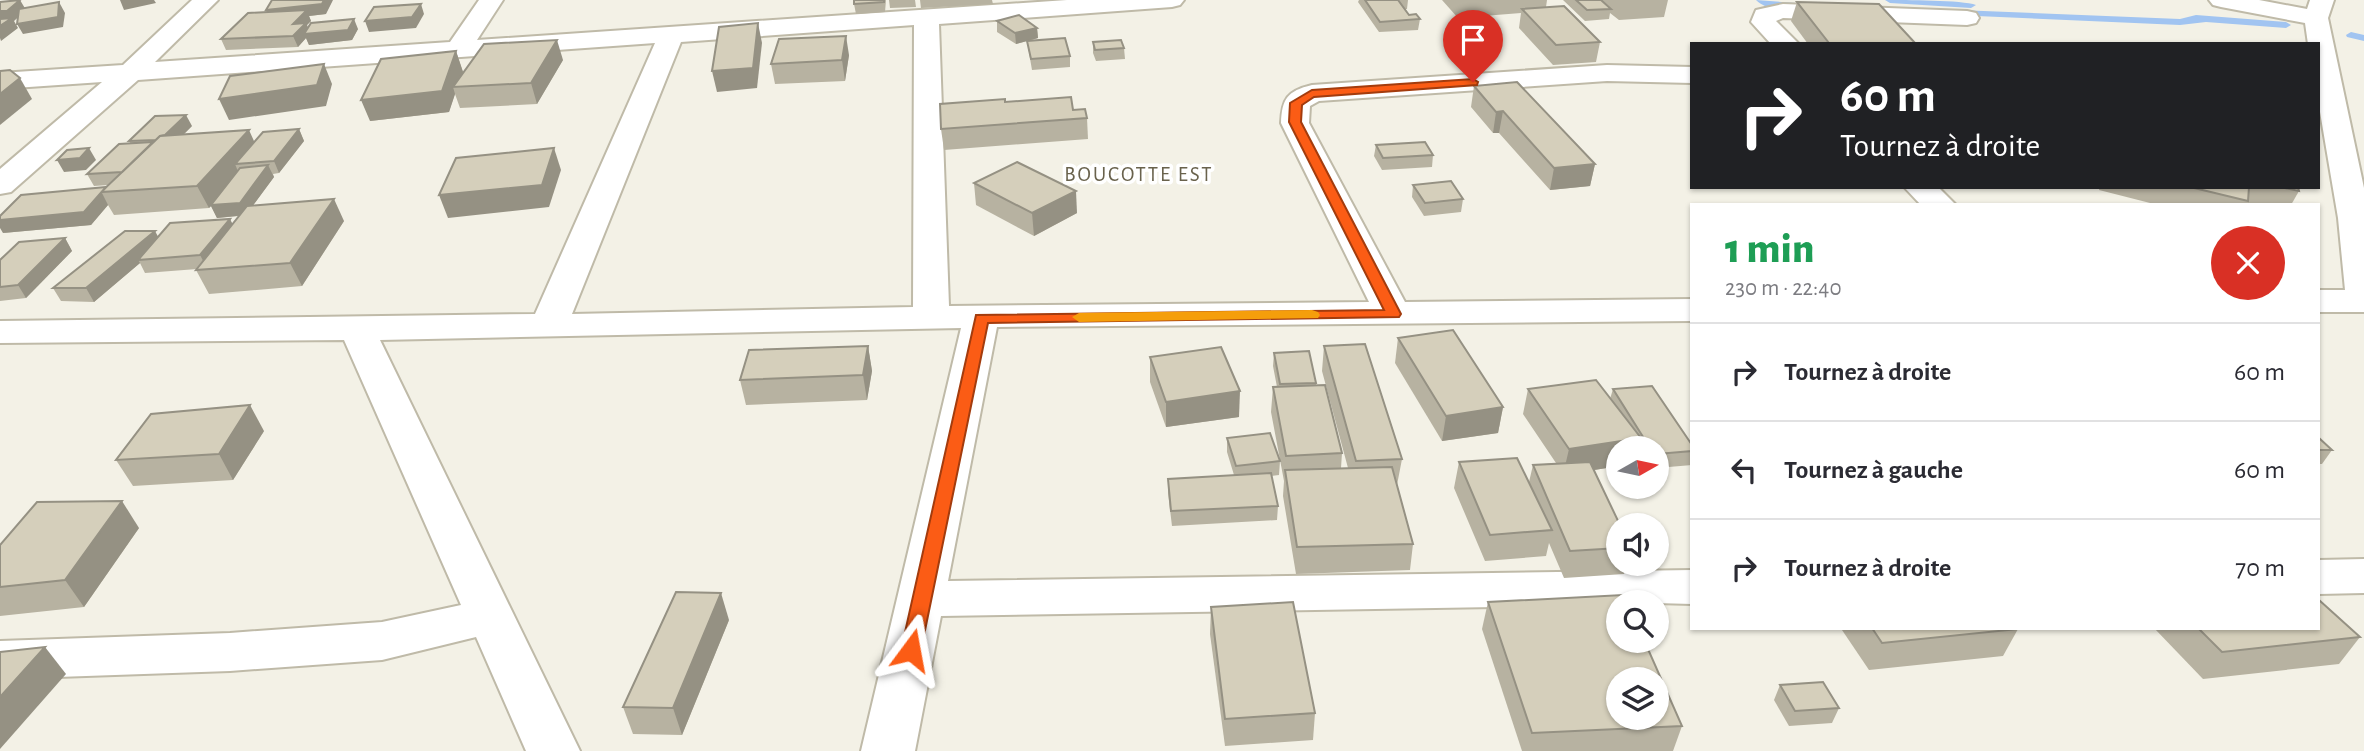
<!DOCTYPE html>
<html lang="fr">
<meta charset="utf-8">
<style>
body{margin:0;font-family:"Alegreya Sans",sans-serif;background:#f2f2f3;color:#2b2b33;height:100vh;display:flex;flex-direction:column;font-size:26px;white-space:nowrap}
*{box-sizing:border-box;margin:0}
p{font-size:23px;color:#7c7c81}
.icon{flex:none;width:38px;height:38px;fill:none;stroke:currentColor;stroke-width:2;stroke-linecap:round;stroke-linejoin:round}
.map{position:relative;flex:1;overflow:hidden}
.details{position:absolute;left:1690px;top:203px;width:630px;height:427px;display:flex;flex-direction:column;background:#fff;border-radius:0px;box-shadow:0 2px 5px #0004}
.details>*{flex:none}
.hud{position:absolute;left:1690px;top:42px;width:630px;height:147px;border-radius:0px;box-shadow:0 2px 5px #0004;background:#202124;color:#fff;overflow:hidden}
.needle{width:46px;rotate:81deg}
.buttons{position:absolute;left:1606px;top:436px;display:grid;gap:14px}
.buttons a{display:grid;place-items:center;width:63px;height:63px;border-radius:50%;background:#fff;box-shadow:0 2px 5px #0004;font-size:35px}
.pin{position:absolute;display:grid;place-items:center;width:60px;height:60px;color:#fff;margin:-72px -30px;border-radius:50% 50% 50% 0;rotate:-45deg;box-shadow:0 0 7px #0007}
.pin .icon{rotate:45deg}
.me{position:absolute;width:77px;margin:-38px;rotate:13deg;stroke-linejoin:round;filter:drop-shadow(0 0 5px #0008)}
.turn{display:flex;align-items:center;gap:24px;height:147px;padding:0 35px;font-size:32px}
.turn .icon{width:91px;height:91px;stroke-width:2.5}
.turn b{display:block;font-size:49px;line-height:60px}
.round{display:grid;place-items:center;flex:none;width:74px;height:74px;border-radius:37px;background:#f2f2f3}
.head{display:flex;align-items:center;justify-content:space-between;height:119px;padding:0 35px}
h1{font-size:42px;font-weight:800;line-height:52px;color:#1e9e55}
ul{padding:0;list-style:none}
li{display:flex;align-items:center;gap:21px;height:98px;padding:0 35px;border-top:2px solid #e1e1e2}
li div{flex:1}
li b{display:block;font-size:26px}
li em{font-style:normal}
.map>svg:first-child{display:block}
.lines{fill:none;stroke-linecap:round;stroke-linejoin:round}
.stream{fill:#a1c4f1;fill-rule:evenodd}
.street-casing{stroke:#bfbaa8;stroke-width:4}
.street{fill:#fff;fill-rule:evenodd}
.wall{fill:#b7b2a1}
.shaded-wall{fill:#959183}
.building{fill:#d5cfbb;stroke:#959183;stroke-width:2;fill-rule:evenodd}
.route{fill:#fb5c15;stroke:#a33c0e;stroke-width:2}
.slow{fill:#f59e0b}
.labels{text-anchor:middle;stroke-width:7;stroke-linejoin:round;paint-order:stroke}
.far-neighbourhood-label{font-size:21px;letter-spacing:2px;fill:#69624c;stroke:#fff}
</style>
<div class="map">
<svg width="2364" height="751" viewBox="0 0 2364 751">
<rect width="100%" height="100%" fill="#f3f1e6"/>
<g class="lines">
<g class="stream">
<path d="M 1756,0 L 1796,3 L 1801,6 C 1789,13 1766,10 1756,0 Z"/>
<path d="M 1885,0 C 1905,0 1962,0 1976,5 L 1971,8 L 1890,3 Z"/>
<polygon points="1958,10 2180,19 2196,15 2286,22 2291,25 2286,28 2206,22 2180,25 1954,15 1953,13"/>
<polygon points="2351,32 2364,35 2364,41 2347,37 2346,35"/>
</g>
<g class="street-casing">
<g id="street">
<path d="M 192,0 L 218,0 L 155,62 L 450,42 L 479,0 L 503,0 L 477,40 L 1067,0 L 1184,0 L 1180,5 L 1172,7 L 939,24 L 949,306 L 1369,302 L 1281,123 C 1282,99 1287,91 1312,85 L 1607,65 L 1692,67 L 1692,83 L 1607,81 L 1319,101 L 1310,106 L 1309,123 L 1405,302 L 1692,299 L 1692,321 L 997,327 L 948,581 L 1692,570 L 1692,604 L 1619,602 L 1619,605 L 941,616 L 915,751 L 861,751 L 961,328 L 380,340 L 580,751 L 526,751 L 476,637 L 382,660 L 230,671 L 0,679 L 0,641 L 230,633 L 382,622 L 461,605 L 344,340 L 0,343 L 0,321 L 535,314 L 655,43 L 138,80 L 11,192 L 0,194 L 0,169 L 102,82 L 0,89 L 0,73 L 123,65 ZM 914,25 L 913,307 L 572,314 L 681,42 Z"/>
<polygon points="2209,0 2259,0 2307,9 2310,0 2334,0 2328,18 2364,188 2364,312 2319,312 2319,290 2345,290 2338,218 2319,106 2319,44 2308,44 2305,23 2221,7 2213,5"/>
<polygon points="1783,4 1967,11 1976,13 1979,18 1976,23 1967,25 1783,18 1776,21 1799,44 1771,44 1751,22 1756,10"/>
<polygon points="1904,187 1938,187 1956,205 1921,205"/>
<polygon points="2364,559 2364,593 2319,594 2319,560"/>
</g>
</g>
<use href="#street" class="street"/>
</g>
<g class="wall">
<polygon points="886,0 885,12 856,14 854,4"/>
<polygon points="889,0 915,0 916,7 890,8"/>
<polygon points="920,0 992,0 993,4 921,8"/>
<polygon points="1359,0 1408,0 1407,9 1405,9 1409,15 1420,19 1418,30 1379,32 1358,2"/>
<polygon points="1442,0 1547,0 1546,7 1600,42 1596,62 1553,65 1519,28 1521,13 1458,18"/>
<polygon points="1563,0 1668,0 1664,17 1619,20 1610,13 1609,19 1585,21"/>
<polygon points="1797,2 1916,44 1808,44 1791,21"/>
<polygon points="248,13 326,14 309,16 311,21 307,25 308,28 358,29 352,40 309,45 306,38 298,47 226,50 221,39"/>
<polygon points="997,21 1037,28 1038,38 1029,41 1070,56 1070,67 1032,70 1027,41 1016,44 997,32"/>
<polygon points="1093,42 1124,48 1125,59 1096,61 1093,53"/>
<polygon points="456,51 463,72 463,74 563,60 537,104 460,108 455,94 449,112 370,121"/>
<polygon points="849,55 845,81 775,84 771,64"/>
<polygon points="1474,86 1595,164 1590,186 1550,190 1499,133 1493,133 1471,107"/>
<polygon points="1005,102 1073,110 1087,118 1088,139 944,150 941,129"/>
<polygon points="192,126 184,134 254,142 299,129 304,141 279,173 273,174 274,177 253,205 344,221 302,286 209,294 196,270 197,269 145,273 140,263 94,302 61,301 53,288 158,237 230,219 232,224 239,216 217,218 211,206 209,208 114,215 108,205 91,225 3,233 106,187 108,185 94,186 87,174 131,144 129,141"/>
<polygon points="1376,145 1433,155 1432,167 1382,170 1374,156"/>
<polygon points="974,183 1077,213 1034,236 976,205"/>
<polygon points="1413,185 1463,199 1461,212 1424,216 1412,197"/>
<polygon points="2100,187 2298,187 2299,191 2291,205 2158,205 2099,190"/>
<polygon points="65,238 72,251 26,298 0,301 0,260"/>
<polygon points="1398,338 1503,407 1498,433 1442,441 1395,363"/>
<polygon points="868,346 872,371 867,400 746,405 740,380"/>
<polygon points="1324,346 1402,459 1397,485 1413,544 1410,570 1296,574 1283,496 1284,481 1271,412 1273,387 1277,387 1273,366 1274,353 1316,383 1316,385 1342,453 1341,468 1348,468 1322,371"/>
<polygon points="1150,357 1239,417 1166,427 1150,382"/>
<polygon points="1528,389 1610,399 1613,389 1692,445 1692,465 1657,468 1657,448 1619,448 1619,466 1594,470 1619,525 1619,564 1627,564 1624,574 1564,578 1549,543 1546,556 1485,561 1454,488 1459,462 1529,482 1533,465 1556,463 1523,414"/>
<polygon points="264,431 233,480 133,486 116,460"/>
<polygon points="1227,438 1280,461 1279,475 1271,476 1278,506 1277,520 1172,526 1168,493 1168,479 1234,475 1227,452"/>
<polygon points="2319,438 2332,450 2322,464 2319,464"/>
<polygon points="139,528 84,607 0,616 0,545"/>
<polygon points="1488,602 1682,726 1673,751 1522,751 1482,629"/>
<polygon points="1211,607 1315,713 1313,740 1225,746 1210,634"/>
<polygon points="729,620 682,735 633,734 623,707"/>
<polygon points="1843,628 2017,628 2018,629 2003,656 1869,670 1842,630"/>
<polygon points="2154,628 2319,628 2360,637 2339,664 2203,679"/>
<polygon points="1780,685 1839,708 1832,723 1789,726 1774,700"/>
</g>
<g class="shaded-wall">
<polygon points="20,0 26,10 14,21 18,28 1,41 0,38 0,11"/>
<polygon points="120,0 154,0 156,3 124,10"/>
<polygon points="324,0 333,0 326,14 309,16 311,21 307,25 310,33 354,19 358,29 352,40 309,45 306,38 298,47 293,36 271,20 266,10"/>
<polygon points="59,2 65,13 63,27 23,34 17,24"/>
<polygon points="421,4 424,14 416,28 369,32 365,21"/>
<polygon points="758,23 762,43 757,88 717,92 712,71"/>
<polygon points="1037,28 1038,38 1016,44 1015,33"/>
<polygon points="846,36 849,55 845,81 842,60"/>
<polygon points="557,40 563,60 537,104 531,83"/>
<polygon points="456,51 463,72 458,87 453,87 455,94 449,112 370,121 361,100"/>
<polygon points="324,64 332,84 326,106 229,120 219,99"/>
<polygon points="20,78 32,99 0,125 0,94"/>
<polygon points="1503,111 1499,133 1493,133 1496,112"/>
<polygon points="186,115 192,126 167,151 161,139"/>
<polygon points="299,129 304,141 279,173 274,161"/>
<polygon points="249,130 259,152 235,164 239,174 268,165 274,177 246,215 217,218 211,206 209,208 197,186"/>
<polygon points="89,148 96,160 86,170 64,172 57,160"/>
<polygon points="554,148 561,170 549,207 448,218 439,195"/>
<polygon points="1595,164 1590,186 1550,190 1554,168"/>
<polygon points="1076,191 1077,213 1034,236 1032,213"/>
<polygon points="102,193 108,205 91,225 3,233 0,228 0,220"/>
<polygon points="334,199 344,221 302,286 290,263"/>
<polygon points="230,219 236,231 207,268 200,255"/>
<polygon points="155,231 162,244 138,260 140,263 94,302 86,288"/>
<polygon points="65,238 72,251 26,298 18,285"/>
<polygon points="868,346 872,371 867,400 863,375"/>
<polygon points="1240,391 1239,417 1166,427 1166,402"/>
<polygon points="250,405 264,431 233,480 219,454"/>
<polygon points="1503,407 1498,433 1442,441 1446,416"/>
<polygon points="1641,438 1638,448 1619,448 1619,466 1563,475 1569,449"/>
<polygon points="122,501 139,528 84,607 65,580"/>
<polygon points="721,593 729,620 682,735 673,708"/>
<polygon points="45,647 66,674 0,749 0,697"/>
</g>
<g class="building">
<polygon points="20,0 7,11 0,11 0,2"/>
<polygon points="272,0 324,0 322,4 266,10"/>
<polygon points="854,0 884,0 884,2 854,4"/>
<polygon points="1365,0 1398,0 1409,15 1416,14 1420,19 1380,22"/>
<polygon points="1576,0 1601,0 1611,9 1587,10"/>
<polygon points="59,2 58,17 17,24 19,9"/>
<polygon points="1797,2 1879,4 1916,44 1829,43"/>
<polygon points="421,4 412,17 365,21 374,7"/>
<polygon points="1564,6 1600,42 1556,45 1522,9"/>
<polygon points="307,10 293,24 306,23 293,36 221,39 248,13"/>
<polygon points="1019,15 1037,28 1015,33 997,21"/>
<polygon points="12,18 0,26 0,19"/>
<polygon points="354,19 348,30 304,34 311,23"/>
<polygon points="758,23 753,68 712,71 719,27"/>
<polygon points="846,36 842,60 771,64 779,39"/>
<polygon points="1065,38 1070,56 1031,59 1027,41"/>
<polygon points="557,40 531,83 453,87 484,44"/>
<polygon points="1121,40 1124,48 1095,50 1093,42"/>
<polygon points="456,51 442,91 361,100 381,59"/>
<polygon points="324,64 317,85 219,99 230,76"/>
<polygon points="10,70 20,78 0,94 0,71"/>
<polygon points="1517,82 1595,164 1554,168 1503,111 1496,112 1474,86"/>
<polygon points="1071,97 1073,110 1085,109 1087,118 941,129 940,104 1005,99 1005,102"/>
<polygon points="186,115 165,135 160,136 156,140 129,141 155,116"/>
<polygon points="299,129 274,161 235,164 263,132"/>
<polygon points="249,130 197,186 101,192 160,136"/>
<polygon points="153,142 122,172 87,174 119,144"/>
<polygon points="1425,142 1433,155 1383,158 1376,145"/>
<polygon points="89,148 80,158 57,160 67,150"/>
<polygon points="554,148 542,185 439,195 456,158"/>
<polygon points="1017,162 1076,191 1032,213 974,183"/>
<polygon points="268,165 240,203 211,205 240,168"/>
<polygon points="1451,181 1463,199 1425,203 1413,185"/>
<polygon points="106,187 84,212 0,220 0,216 21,195"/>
<polygon points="2190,187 2249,187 2248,201"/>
<polygon points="2280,187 2298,187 2299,191"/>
<polygon points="334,199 290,263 196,270 247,206"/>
<polygon points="230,219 200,255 138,260 170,223"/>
<polygon points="125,231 155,231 86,288 53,288"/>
<polygon points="65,238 18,285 0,287 0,260 19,242"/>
<polygon points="1453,330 1503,407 1446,416 1398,338"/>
<polygon points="1365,344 1402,459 1356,461 1324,346"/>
<polygon points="868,346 863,375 740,380 749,350"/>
<polygon points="1221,347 1240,391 1166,402 1150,357"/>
<polygon points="1309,351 1316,383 1280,384 1274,353"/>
<polygon points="1596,380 1641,438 1569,449 1528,389"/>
<polygon points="1325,385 1342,453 1286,456 1273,387"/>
<polygon points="1652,386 1692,445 1692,451 1657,454 1657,448 1650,448 1613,389"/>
<polygon points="250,405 219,454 116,460 151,414"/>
<polygon points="1270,433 1280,461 1236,466 1227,438"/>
<polygon points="2319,438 2332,450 2319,450"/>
<polygon points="1517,458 1552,530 1490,535 1459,462"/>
<polygon points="1590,462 1620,525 1619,525 1619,548 1570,551 1533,465"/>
<polygon points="1392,467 1413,544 1297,547 1285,470"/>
<polygon points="1271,473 1278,506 1171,511 1168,479"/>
<polygon points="122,501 65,580 0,587 0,545 37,502"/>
<polygon points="676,592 721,593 673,708 623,707"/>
<path d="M 1623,595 L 1626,602 L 1619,602 L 1619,640 L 1644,640 L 1682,726 L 1532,733 L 1488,602 ZM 1619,679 L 1657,679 L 1657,718 L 1619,718 Z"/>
<polygon points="2319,600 2360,637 2222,652 2198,628 2319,628"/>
<polygon points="1293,602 1315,713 1225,719 1211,607"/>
<polygon points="1872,628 2017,628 2018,629 1882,643"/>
<polygon points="45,647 0,697 0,652"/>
<polygon points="1823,682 1839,708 1795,711 1780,685"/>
</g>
<polygon class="route" points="1473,79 1478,82 1477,85 1314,97 1302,105 1301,122 1401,314 1399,317 988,323 921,650 918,655 911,657 904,655 901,650 976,315 1384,310 1289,122 1290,103 1312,90"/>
<polygon class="slow" points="1312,310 1318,312 1320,315 1318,318 1079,322 1072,317 1079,313"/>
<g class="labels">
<g class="far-neighbourhood-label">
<text x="1139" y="181">BOUCOTTE EST</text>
</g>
</g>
</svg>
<div class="buttons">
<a><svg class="needle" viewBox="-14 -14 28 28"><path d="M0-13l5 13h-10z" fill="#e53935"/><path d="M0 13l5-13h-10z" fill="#7c7c81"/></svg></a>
<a><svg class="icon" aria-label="sound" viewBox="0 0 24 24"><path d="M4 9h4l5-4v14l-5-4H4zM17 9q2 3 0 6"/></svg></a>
<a><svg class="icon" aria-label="search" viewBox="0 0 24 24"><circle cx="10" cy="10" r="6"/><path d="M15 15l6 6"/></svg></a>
<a><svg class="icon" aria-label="layers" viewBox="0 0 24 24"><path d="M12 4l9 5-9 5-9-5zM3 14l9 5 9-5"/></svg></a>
</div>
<div class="pin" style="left:1473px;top:82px;background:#d93025"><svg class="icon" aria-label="arrive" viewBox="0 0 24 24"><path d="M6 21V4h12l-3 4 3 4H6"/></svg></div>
<svg class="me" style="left:911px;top:650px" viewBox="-20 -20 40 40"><path d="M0-17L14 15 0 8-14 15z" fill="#fb5c15" stroke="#fff" stroke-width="4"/></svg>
<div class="hud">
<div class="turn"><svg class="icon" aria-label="right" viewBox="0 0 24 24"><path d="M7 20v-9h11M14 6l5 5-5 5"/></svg><div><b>60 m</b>Tournez à droite</div></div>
</div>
<section class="details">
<div class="head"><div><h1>1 min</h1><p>230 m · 22:40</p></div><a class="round" style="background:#d93025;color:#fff"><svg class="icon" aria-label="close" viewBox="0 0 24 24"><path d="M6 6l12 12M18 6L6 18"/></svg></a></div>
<ul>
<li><svg class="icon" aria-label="right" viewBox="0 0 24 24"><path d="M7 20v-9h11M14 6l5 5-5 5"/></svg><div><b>Tournez à droite</b></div><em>60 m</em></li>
<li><svg class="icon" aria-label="left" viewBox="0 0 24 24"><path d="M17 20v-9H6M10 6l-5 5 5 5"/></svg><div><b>Tournez à gauche</b></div><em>60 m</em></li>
<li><svg class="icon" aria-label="right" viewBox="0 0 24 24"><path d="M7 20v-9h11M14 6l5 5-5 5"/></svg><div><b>Tournez à droite</b></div><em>70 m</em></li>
</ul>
</section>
</div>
